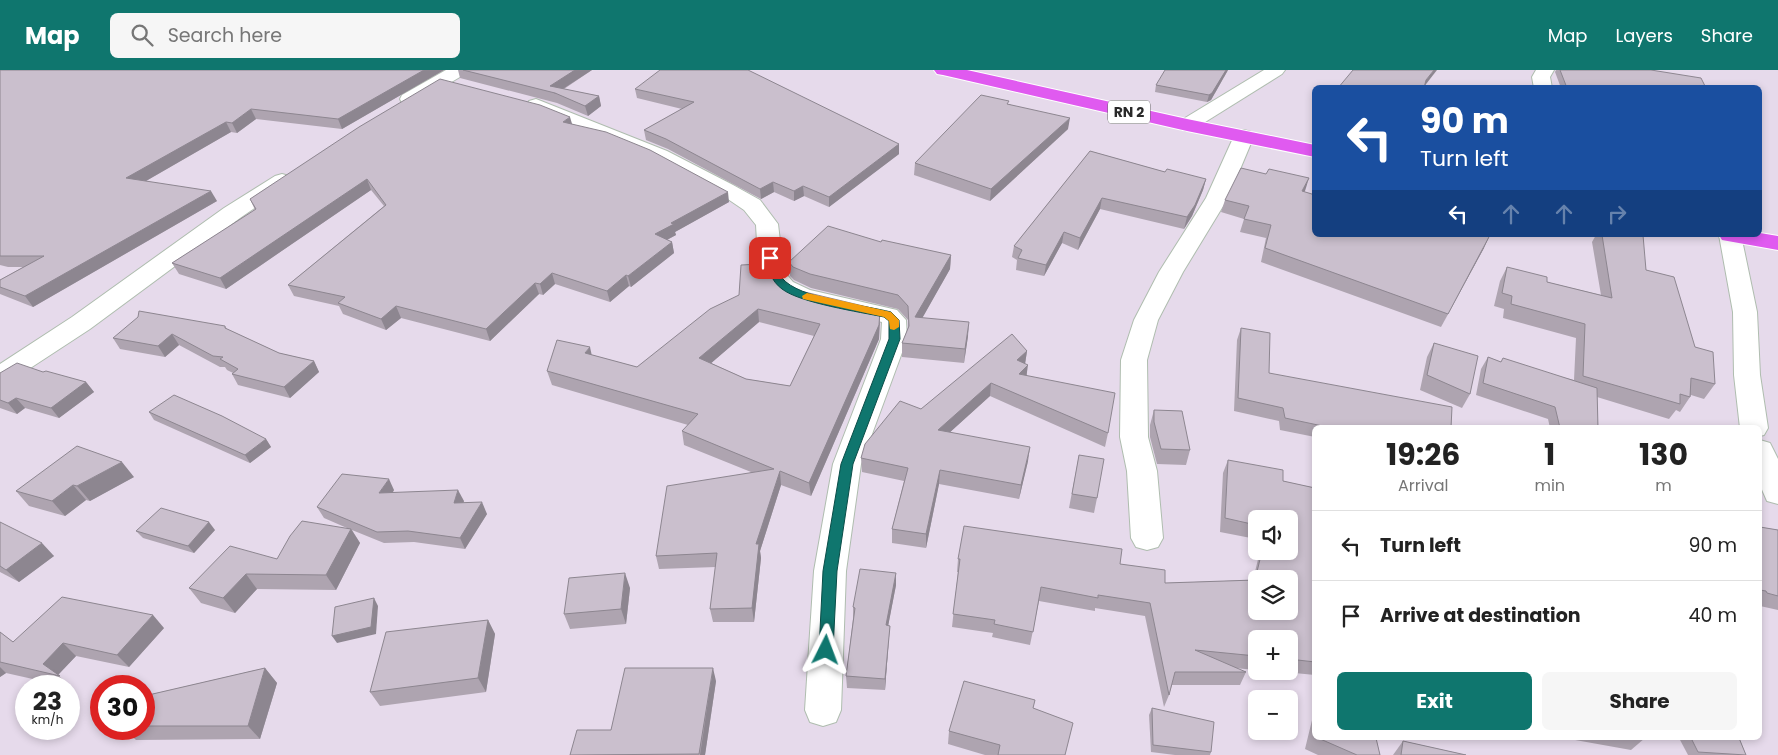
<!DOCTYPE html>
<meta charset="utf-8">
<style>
body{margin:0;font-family:Poppins,sans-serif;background:#f6f6f6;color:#222;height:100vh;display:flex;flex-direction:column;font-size:19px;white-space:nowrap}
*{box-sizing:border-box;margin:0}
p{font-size:16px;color:#767676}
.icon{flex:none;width:28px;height:28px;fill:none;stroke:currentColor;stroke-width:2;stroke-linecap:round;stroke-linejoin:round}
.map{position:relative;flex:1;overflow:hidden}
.side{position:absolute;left:1312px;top:355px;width:450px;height:315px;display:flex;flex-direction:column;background:#fff;border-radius:8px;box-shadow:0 2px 8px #0003}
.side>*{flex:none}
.hud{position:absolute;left:1312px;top:15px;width:450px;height:152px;border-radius:8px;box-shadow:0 2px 8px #0003;background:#1a4fa0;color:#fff;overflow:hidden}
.buttons{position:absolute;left:1248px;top:440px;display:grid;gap:10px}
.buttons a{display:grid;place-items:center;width:50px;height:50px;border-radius:8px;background:#fff;box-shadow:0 2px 8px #0003;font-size:25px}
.speed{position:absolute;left:15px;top:605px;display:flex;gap:10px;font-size:25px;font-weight:700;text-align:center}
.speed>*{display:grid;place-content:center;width:65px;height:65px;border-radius:50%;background:#fff;box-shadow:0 2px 8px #0003;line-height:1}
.speed small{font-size:12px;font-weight:400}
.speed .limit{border:8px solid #d22;background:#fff;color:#111}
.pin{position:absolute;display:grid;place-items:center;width:42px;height:42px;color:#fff;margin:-21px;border-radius:10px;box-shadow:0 2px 8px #0006}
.me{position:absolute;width:55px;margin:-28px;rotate:3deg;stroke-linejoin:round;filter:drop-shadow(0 0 4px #0008)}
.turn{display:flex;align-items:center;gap:18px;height:105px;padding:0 25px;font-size:22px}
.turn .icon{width:65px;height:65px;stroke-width:2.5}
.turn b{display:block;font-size:35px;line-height:42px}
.lanes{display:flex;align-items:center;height:48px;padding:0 25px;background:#0003;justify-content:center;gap:25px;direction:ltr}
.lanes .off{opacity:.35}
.eta{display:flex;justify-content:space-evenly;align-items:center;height:85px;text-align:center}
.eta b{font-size:30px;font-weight:700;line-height:35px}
.cta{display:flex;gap:10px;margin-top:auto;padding:10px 25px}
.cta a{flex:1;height:58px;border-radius:8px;background:#0f766e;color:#fff;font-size:20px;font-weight:700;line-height:58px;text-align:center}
.cta a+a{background:#f6f6f6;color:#222}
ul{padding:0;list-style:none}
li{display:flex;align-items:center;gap:15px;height:70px;padding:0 25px;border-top:1px solid #e0e0e0}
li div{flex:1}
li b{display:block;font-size:19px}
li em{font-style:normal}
header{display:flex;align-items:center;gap:30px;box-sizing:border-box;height:70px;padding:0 25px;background:#0f766e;color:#fff}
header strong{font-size:24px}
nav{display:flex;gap:28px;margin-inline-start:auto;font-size:18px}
.search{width:350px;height:45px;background:#f6f6f6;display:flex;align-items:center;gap:12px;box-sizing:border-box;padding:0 18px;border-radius:8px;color:#767676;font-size:19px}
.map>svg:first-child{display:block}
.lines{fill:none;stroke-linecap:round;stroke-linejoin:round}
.minor-casing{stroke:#afbdaf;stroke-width:2}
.major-casing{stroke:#fff;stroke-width:2}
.minor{fill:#fff;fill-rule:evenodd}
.major{fill:#e05af0;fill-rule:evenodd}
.wall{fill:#aea4b0;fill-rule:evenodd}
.shaded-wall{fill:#8d8690}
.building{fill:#cabfcd;stroke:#8d8690;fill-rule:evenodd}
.route{fill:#0f766e;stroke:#0a4d48}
.slow{fill:#f59e0b}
.labels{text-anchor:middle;stroke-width:5;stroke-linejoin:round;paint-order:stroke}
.shield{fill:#fff;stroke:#696969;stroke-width:1}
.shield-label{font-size:14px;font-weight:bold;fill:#292929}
</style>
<header>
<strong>Map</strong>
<div class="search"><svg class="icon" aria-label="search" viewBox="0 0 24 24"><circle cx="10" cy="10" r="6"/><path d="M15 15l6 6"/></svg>Search here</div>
<nav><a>Map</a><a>Layers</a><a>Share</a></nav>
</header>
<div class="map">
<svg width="1778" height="685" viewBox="0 0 1778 685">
<rect width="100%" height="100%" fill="#e6daeb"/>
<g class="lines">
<g class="minor-casing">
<g id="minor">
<polygon points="446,0 468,0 465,4 416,33 409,35 402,33 400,29 402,25"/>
<polygon points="1264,0 1285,0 1282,4 1194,59 1187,61 1180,59 1177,55 1180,51"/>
<polygon points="1536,0 1554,0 1550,7 1552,18 1534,18 1532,7"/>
<polygon points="536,29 667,81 733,115 760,130 778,154 782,188 787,205 793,212 810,220 897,240 906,250 907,269 861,394 846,501 841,640 836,652 823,656 810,652 805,640 814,501 833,394 881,269 882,252 794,231 777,222 764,207 758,188 756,155 744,140 719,123 653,89 529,39 527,35 529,31"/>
<polygon points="1244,60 1251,62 1254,66 1228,128 1183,202 1158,250 1147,290 1148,367 1157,401 1163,468 1158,477 1147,480 1136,477 1131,468 1127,401 1120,367 1121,290 1134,250 1159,202 1206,128 1234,66 1237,62"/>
<polygon points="282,104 289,106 292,110 289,114 240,148 90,259 9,312 0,315 0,294 72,247 224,138 275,106"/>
<polygon points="1719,165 1741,165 1757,242 1760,305 1768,358 1764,365 1760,366 1760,358 1740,358 1734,305 1733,242"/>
<polygon points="1760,370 1770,373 1778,389 1778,434 1767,431 1760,415"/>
</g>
</g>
<g class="major-casing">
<g id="major">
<polygon points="934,0 967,0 1187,49 1315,75 1315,87 1187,61 943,5 937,4"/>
<polygon points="1760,163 1778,166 1778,180 1722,170 1719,165 1760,165"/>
</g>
</g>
<use href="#minor" class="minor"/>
<use href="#major" class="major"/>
</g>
<g class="wall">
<polygon points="0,0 444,0 342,59 256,49 237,63 231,62 146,111 217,131 33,237 0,224 0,210 23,197 8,197 0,195"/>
<polygon points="458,0 592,0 564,19 599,26 601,36 588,46 557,33 460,8"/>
<polygon points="1228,0 1211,30 1207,32 1155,22 1156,15"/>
<polygon points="1556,0 1651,0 1706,18 1561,18 1555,2"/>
<polygon points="635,19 899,74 899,84 829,137 804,126 794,131 774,122 761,129 668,79 646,70 644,60 682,39 637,28"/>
<polygon points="1009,34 1068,59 990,131 914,105 915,93"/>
<polygon points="572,54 729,132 675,162 676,165 667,170 672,172 674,183 631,217 629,216 610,232 555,214 543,225 539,224 490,271 401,248 386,260 343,244 339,236 294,226 288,215 384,136 371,120 226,219 179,204 172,193 255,140 250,129"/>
<polygon points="1090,81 1165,102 1206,109 1203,120 1192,146 1184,159 1100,139 1078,180 1062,173 1044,206 1016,200 1017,190 1012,187 1014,176"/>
<polygon points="1304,122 1484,178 1441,257 1261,192 1266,168 1240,162 1244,149 1221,142 1225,130"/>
<polygon points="1596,165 1640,165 1646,200 1695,277 1715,314 1704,329 1691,325 1690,327 1680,342 1676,340 1669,349 1597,327 1598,358 1550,358 1548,349 1476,325 1481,299 1488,287 1501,292 1574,310 1576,268 1503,248 1504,239 1494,236 1500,211 1507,197 1547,212 1601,225 1592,172"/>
<polygon points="881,172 951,185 950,199 922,248 968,266 964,293 902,287 902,273 908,258 908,250 898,239 811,218 794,210 790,206 789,192"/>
<path d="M 775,210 L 792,219 L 880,253 L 879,269 L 811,426 L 781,415 L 760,481 L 761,488 L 754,552 L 713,552 L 710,539 L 716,497 L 659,499 L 656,486 L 751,402 L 684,375 L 682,361 L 688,355 L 552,315 L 547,301 L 592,285 L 637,297 L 739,225 ZM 759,252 L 814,266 L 790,316 L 746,309 L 711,293 Z"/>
<polygon points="225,256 227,259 279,283 314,291 319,302 290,328 238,315 232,304 233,303 227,300 225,297 220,297 179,275 165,287 120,279 113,268"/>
<polygon points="1241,258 1269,303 1451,358 1315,358 1315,367 1280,360 1279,351 1234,341 1237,270"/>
<polygon points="1434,273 1470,324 1462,338 1420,320 1427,287"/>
<polygon points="1027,281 1025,294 1027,306 1108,363 1105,377 990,326 950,362 1028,391 1019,429 939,414 926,478 892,473 892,459 904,411 862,402 861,388 921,339"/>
<polygon points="43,302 86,312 94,322 59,348 25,338 17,344 0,338 0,303"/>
<polygon points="1154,340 1190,380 1186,395 1157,394 1150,367 1150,355"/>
<polygon points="149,342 266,369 271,377 250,393 154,350"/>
<polygon points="1079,385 1097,428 1094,443 1069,438"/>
<polygon points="1228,390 1283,411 1315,418 1315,605 1274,601 1289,601 1289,569 1256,569 1256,600 1234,598 1246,602 1240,615 1172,615 1169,625 1164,637 1145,546 1095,538 1095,541 1039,531 1030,575 992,567 993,563 952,557 958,502 957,502 958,489 1120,494 1165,513 1253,510 1260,481 1289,481 1289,449 1256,449 1256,469 1220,462 1223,403"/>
<polygon points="134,407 90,431 86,430 65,446 29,436 16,421"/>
<polygon points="394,420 393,422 464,431 463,433 487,444 465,479 414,472 384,473 352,460 360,473 336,520 257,519 235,543 201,533 189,518 277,489 347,458 324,448 317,437"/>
<polygon points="0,452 54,486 19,512 0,502"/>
<polygon points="1760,457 1778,460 1778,540 1760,536"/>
<polygon points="215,460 194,483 143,468 136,461"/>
<polygon points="896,503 896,515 888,556 890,556 889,567 885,620 847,618 846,606 853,549 853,537"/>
<polygon points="630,518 626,554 570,559 564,544"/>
<polygon points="488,550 495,564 486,622 380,636 370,622"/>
<polygon points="164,558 129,597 76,586 58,605 73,619 69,617 69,616 64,616 6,603 0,607 0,562 13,572"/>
<polygon points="265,598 277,613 260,669 136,670 124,659 144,659 144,626"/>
<polygon points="716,611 705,685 570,685 611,660"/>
<polygon points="1152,638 1211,682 1210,685 1175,685 1151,682 1149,645"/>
<polygon points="1033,639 1065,685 985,685 948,674 949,661"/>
<polygon points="1315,643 1315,668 1376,668 1380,685 1318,685 1305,679 1313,646"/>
<polygon points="1564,668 1645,668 1631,680"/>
<polygon points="1679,668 1739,668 1746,685 1688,685"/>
<polygon points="1403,671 1466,685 1393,685"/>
</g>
<g class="shaded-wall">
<polygon points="424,0 444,0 342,59 338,49"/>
<polygon points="575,0 592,0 555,24 550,16"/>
<polygon points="1226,0 1228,0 1211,30 1207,32 1209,25"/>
<polygon points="1434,0 1437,0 1423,18 1426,10"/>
<polygon points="599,26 601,36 588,46 585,36"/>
<polygon points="251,39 256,49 237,63 232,53"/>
<polygon points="570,47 573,57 563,52"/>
<polygon points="1070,48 1068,59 990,131 991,119"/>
<polygon points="226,52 231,62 132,119 126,108"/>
<polygon points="899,74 899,84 829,137 829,127"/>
<polygon points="1309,108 1305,121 1298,134 1302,121"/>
<polygon points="367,109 371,120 226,219 220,208"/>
<polygon points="1206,109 1203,120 1192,146 1184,159 1187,147"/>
<polygon points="773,112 774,122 761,129 760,119"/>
<polygon points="803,116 804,126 794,131 794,121"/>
<polygon points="211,121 217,131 33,237 25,226"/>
<polygon points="728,122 729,132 675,162 676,165 657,175 655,164 671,153"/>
<polygon points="1102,128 1100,139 1078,180 1080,168"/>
<polygon points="1064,162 1062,173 1044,206 1046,195"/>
<polygon points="1490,165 1484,178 1441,257 1448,244"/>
<polygon points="672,172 674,183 631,217 628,206"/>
<polygon points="951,185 950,199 915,261 915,247"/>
<polygon points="552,203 555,214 543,225 540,214"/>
<polygon points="626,205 629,216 610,232 607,221"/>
<polygon points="535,213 539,224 490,271 486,259"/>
<polygon points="396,236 401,248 386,260 381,249"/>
<polygon points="758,239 759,252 702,301 699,288"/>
<polygon points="880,240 879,269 811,426 809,413"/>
<polygon points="969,252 968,266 964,293 965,279"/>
<polygon points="172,264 179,275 165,287 158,276"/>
<polygon points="590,277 593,291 585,283"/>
<polygon points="1027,281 1025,294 1017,290"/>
<polygon points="314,291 319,302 290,328 284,317"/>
<polygon points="1028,295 1026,309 1019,304"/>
<polygon points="86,312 94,322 59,348 51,338"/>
<polygon points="991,313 990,326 937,374 938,360"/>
<polygon points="16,328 25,338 17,344 8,333"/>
<polygon points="266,369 271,377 250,393 245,385"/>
<polygon points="1030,377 1028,391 1019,429 1021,415"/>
<polygon points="122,392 134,407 90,431 77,416"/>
<polygon points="940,400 939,414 926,478 926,464"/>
<polygon points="780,401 781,415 760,481 761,488 754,552 752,538 756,474"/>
<polygon points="389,409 394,420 385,434 379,423"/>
<polygon points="73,415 86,430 65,446 52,431"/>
<polygon points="458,420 464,431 459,444 454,433"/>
<polygon points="482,432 487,444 465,479 460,468"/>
<polygon points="209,452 215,460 194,483 188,476"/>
<polygon points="351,459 360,473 336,520 326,505"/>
<polygon points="42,473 54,486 19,512 6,500"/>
<polygon points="625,503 630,518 626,554 621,539"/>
<polygon points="896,503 896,515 886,567 886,555"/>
<polygon points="246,504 257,519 235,543 223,528"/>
<polygon points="374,528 378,536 376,564 337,573 332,566"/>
<polygon points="153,545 164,558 129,597 117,585"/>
<polygon points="488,550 495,564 486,622 478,608"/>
<polygon points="890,556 889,567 885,620 885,609"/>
<polygon points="63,573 76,586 57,606 43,594"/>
<polygon points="0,597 6,603 0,607"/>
<polygon points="265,598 277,613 260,669 248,656"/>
<polygon points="713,598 716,611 705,685 700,685"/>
</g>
<g class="building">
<polygon points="0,0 424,0 338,49 251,39 232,53 226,52 126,108 211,121 25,226 0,217 0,210 44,186 0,186"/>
<polygon points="463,0 575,0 550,16 599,26 585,36 555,23"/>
<polygon points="660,0 748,0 899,74 829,127 803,116 794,121 773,112 760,119 666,69 644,60 694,32 635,19"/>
<polygon points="1165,0 1226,0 1212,23 1209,25 1156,15"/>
<polygon points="1353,0 1434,0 1426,10 1424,18 1338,18"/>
<polygon points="1560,0 1651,0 1701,8 1706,18 1567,18"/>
<polygon points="440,9 540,35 570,47 563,52 606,62 650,80 728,122 671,153 674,154 655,164 672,172 628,206 626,205 607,221 552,203 540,214 535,213 486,259 396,236 381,249 338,233 345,227 288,215 386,135 367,109 220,208 172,193 256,139 250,129 359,57"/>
<polygon points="981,25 1009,31 1007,34 1070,48 991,119 915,93"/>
<polygon points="1090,81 1165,102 1167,99 1206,109 1195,135 1187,147 1102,128 1080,168 1064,162 1046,195 1018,188 1022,180 1014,176"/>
<polygon points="1241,98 1266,104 1269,99 1309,108 1302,121 1315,125 1315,165 1490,165 1448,244 1265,178 1271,155 1244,149 1249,136 1225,130"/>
<polygon points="828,156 881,172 882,170 951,185 915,247 969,252 965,279 902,273 909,256 908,236 898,225 810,204 793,197 789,192"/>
<polygon points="1602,165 1643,165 1646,200 1674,207 1695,277 1713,282 1715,314 1691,308 1690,327 1680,324 1680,334 1583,306 1585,254 1511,234 1512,226 1502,223 1507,197 1547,207 1547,212 1612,228"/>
<path d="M 761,194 L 775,210 L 792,219 L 880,240 L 879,255 L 809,413 L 780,401 L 756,474 L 759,474 L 752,538 L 710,539 L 717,483 L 656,486 L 667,416 L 774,399 L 682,361 L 698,344 L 547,301 L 557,270 L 590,277 L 585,283 L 637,297 L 710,239 L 739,225 L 741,195 ZM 758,239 L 820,254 L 790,316 L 746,309 L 699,288 Z"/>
<polygon points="139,241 225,256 225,258 279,283 314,291 284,317 232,304 238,299 220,289 223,287 213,286 172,264 158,276 113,268 138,247"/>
<polygon points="1241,258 1270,263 1269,303 1452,337 1451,358 1332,358 1285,348 1283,338 1238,328"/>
<polygon points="1012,264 1027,281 1017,290 1028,295 1019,304 1115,323 1108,363 991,313 938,360 1030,377 1021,415 940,400 926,464 892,459 908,398 861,388 865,374 900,331 921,339"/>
<polygon points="1434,273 1478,286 1470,324 1427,305"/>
<polygon points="1488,287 1501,292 1503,288 1597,318 1598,358 1560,358 1555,337 1483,313"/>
<polygon points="17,293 43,302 46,301 86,312 51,338 16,328 8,333 0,330 0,303"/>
<polygon points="174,325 222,346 266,369 245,385 149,342"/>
<polygon points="1154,340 1182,341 1190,380 1161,379 1154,352"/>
<polygon points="77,376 122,392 77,416 73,415 52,431 16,421"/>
<polygon points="1079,385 1104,389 1097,428 1072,424"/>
<path d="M 1228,390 L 1283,400 L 1283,411 L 1315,418 L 1315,592 L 1289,589 L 1289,569 L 1256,569 L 1256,586 L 1195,580 L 1246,602 L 1175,602 L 1169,625 L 1150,533 L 1098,525 L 1098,528 L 1041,517 L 1033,562 L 994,554 L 995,550 L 953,544 L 960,489 L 958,489 L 964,456 L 1122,479 L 1120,494 L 1165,500 L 1165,513 L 1255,510 L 1262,481 L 1289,481 L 1289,449 L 1256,449 L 1256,455 L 1225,448 ZM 1256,509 L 1289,509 L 1289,541 L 1256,541 Z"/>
<polygon points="342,404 389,409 379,423 458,420 454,433 482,432 460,468 408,461 377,462 317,437"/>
<polygon points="161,438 209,452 188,476 136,461"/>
<polygon points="302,451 351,459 326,505 246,504 223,528 189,518 230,476 277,489 290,466"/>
<polygon points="0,452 42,473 6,500 0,496"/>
<polygon points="1760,457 1778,460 1778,526 1767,523 1766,521 1760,520"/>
<polygon points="860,499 896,503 886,555 890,556 885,609 846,606 855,538 853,537"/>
<polygon points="625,503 621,539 564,544 569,508"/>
<polygon points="62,527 153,545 117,585 63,573 43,594 60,606 0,592 0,562 13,572"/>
<polygon points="374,528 371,557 332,566 335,537"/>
<polygon points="488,550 478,608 370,622 386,562"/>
<polygon points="265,598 248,656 144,656 144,626"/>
<polygon points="625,598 713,598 699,684 570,685 577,660 611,660"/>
<polygon points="964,611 1035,630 1033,638 1073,653 1065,685 998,685 1000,675 949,661"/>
<polygon points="1152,638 1214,652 1211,682 1153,675"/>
<polygon points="1315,657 1315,666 1313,665"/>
<polygon points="1318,668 1376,668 1380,685 1357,685"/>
<polygon points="1691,668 1739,668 1746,685 1698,682"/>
<polygon points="1403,671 1466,685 1401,685"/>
</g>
<path class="route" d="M 766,186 L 773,186 C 777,193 777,202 782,208 C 799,229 864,235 891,242 L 899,250 L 900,269 L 853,394 L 837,501 L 833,580 L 831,585 L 826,586 L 821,585 L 819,580 L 823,501 L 841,394 L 889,269 L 889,251 L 884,247 C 860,242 800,233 782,219 C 771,211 769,200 765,188 Z"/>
<polygon class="slow" points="807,223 891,242 899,250 899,257 894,260 890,259 889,251 884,247 803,229 802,226"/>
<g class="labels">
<rect class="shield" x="1108" y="30.5" width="42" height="23" rx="4"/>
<g class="shield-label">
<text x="1129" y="47">RN 2</text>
</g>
</g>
</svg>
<div class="buttons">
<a><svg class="icon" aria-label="sound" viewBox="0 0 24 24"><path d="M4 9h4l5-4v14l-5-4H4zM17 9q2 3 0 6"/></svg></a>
<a><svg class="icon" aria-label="layers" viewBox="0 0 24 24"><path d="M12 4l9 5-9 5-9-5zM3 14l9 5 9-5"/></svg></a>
<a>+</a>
<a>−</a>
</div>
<div class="speed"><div>23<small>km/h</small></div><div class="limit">30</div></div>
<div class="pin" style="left:770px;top:188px;background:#d93025"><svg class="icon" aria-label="arrive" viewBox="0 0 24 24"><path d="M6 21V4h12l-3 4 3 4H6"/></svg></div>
<svg class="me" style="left:826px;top:580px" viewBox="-20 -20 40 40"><path d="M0-17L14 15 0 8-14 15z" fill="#0f766e" stroke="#fff" stroke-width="4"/></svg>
<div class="hud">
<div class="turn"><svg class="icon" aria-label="left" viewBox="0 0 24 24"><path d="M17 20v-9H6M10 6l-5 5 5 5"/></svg><div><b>90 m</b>Turn left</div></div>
<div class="lanes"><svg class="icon" aria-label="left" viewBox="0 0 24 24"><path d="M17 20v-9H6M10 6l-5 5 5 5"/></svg><svg class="icon off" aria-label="ahead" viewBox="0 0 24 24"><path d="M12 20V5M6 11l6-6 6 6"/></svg><svg class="icon off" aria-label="ahead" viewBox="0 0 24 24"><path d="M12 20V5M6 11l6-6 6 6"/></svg><svg class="icon off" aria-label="right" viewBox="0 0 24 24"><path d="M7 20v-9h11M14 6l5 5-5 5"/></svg></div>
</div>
<section class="side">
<div class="eta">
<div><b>19:26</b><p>Arrival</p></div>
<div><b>1</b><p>min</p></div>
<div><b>130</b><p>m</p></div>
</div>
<ul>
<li><svg class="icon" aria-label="left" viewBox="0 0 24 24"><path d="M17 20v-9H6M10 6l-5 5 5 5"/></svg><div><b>Turn left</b></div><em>90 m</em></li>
<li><svg class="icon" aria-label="arrive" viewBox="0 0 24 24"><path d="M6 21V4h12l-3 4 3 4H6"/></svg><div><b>Arrive at destination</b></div><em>40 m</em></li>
</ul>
<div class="cta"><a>Exit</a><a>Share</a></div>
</section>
</div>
